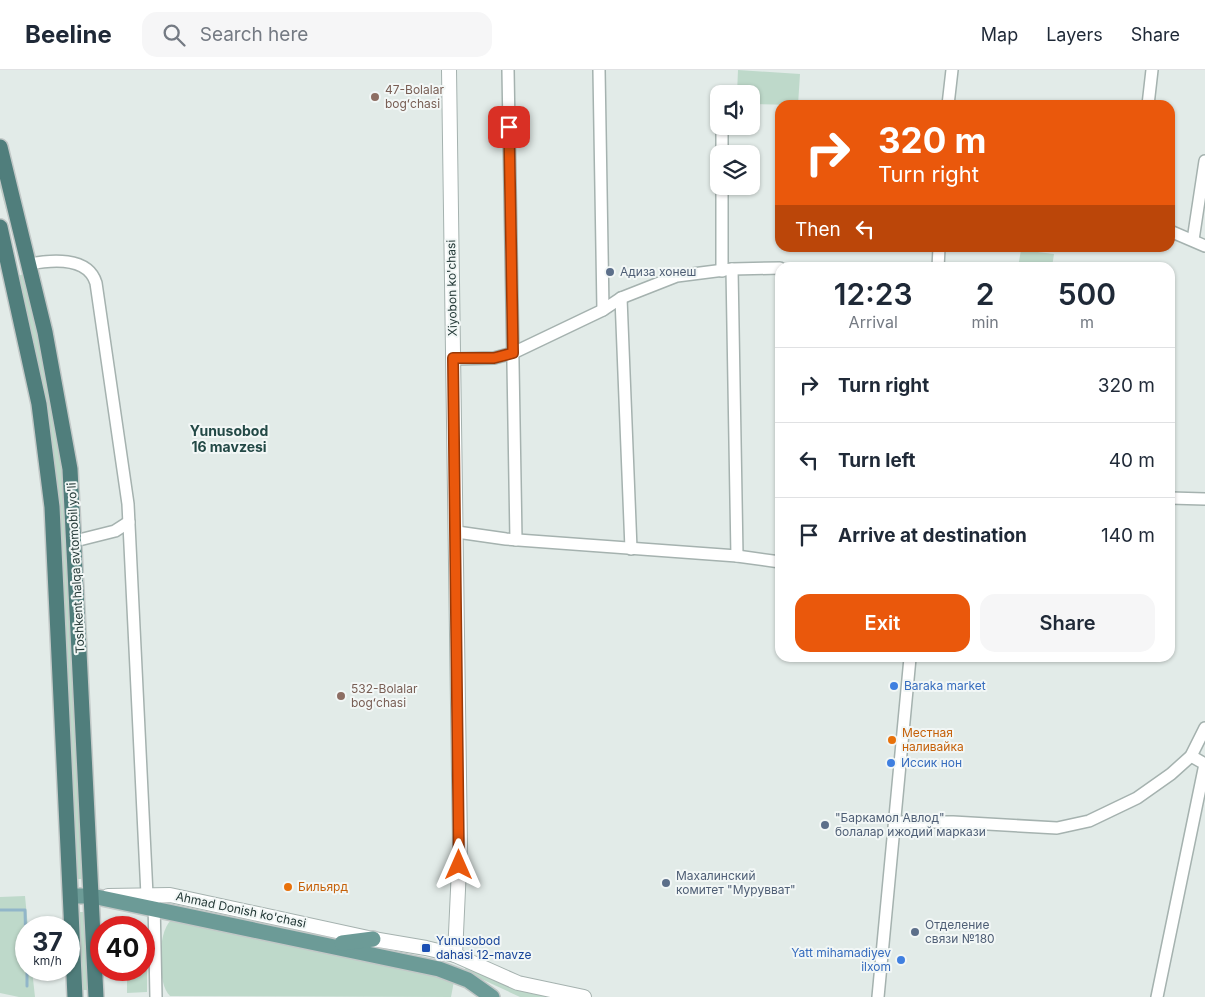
<!DOCTYPE html>
<meta charset="utf-8">
<style>
body{margin:0;font-family:Inter,sans-serif;background:#f6f6f7;color:#1f2937;height:100vh;display:flex;flex-direction:column;font-size:19px;white-space:nowrap}
*{box-sizing:border-box;margin:0}
p{font-size:16px;color:#747a83}
.icon{flex:none;width:28px;height:28px;fill:none;stroke:currentColor;stroke-width:2;stroke-linecap:round;stroke-linejoin:round}
.map{position:relative;flex:1;overflow:hidden}
.details{position:absolute;left:775px;top:192px;width:400px;height:400px;display:flex;flex-direction:column;background:#fff;border-radius:15px;box-shadow:0 1px 4px #0004}
.details>*{flex:none}
.banner{position:absolute;left:775px;top:30px;width:400px;height:152px;border-radius:15px;box-shadow:0 1px 4px #0004;background:#ea580c;color:#fff;overflow:hidden}
.fabs{position:absolute;left:710px;top:15px;display:grid;gap:10px}
.fabs a{display:grid;place-items:center;width:50px;height:50px;border-radius:10px;background:#fff;box-shadow:0 1px 4px #0004;font-size:25px}
.speed{position:absolute;left:15px;top:846px;display:flex;gap:10px;font-size:25px;font-weight:700;text-align:center}
.speed>*{display:grid;place-content:center;width:65px;height:65px;border-radius:50%;background:#fff;box-shadow:0 1px 4px #0004;line-height:1}
.speed small{font-size:12px;font-weight:400}
.speed .limit{border:8px solid #d22;background:#fff;color:#111}
.pin{position:absolute;display:grid;place-items:center;width:42px;height:42px;color:#fff;margin:-21px;border-radius:10px;box-shadow:0 2px 8px #0006}
.me{position:absolute;width:55px;margin:-28px;rotate:0deg;stroke-linejoin:round;filter:drop-shadow(0 0 4px #0008)}
.turn{display:flex;align-items:center;gap:18px;height:105px;padding:0 20px;font-size:22px}
.turn .icon{width:65px;height:65px;stroke-width:2.5}
.turn b{display:block;font-size:35px;line-height:42px}
.then{display:flex;align-items:center;height:48px;padding:0 20px;background:#0003;gap:10px;font-size:19px}
.eta{display:flex;justify-content:space-evenly;align-items:center;height:85px;text-align:center}
.eta b{font-size:30px;font-weight:600;line-height:35px}
.button{display:flex;gap:10px;margin-top:auto;padding:10px 20px}
.button a{flex:1;height:58px;border-radius:15px;background:#ea580c;color:#fff;font-size:20px;font-weight:600;line-height:58px;text-align:center}
.button a+a{background:#f6f6f7;color:#1f2937}
ul{padding:0;list-style:none}
li{display:flex;align-items:center;gap:15px;height:75px;padding:0 20px;border-top:1px solid #e0e1e3}
li div{flex:1}
li b{display:block;font-size:19px}
li em{font-style:normal}
header{display:flex;align-items:center;gap:30px;box-sizing:border-box;height:70px;padding:0 25px;background:#fff;border-bottom:1px solid #e0e1e3}
header strong{font-size:24px}
nav{display:flex;gap:28px;margin-inline-start:auto;font-size:18px}
.search{width:350px;height:45px;background:#f6f6f7;display:flex;align-items:center;gap:12px;box-sizing:border-box;padding:0 18px;border-radius:15px;color:#747a83;font-size:19px}
.map>svg:first-child{display:block}
.green{fill:#bed9ca}
.lines{fill:none;stroke-linecap:round;stroke-linejoin:round}
.stream{stroke:#91b6c9;stroke-width:3}
.minor-casing{stroke:#a5b2af;stroke-width:14}
.tertiary-casing{stroke:#a5b2af;stroke-width:16}
.primary-casing{stroke:#c2c8c7;stroke-width:18}
.trunk-casing{stroke:#c2c8c7;stroke-width:18}
.minor{stroke:#fff;stroke-width:11}
.tertiary{stroke:#fff;stroke-width:14}
.primary{stroke:#6c9b97;stroke-width:15}
.trunk{stroke:#507e7c;stroke-width:15}
.route-casing{stroke:#983908;stroke-width:12}
.route{stroke:#ea580c;stroke-width:9}
.education-dot{fill:#8d6e63;stroke:#f2f7f6;stroke-width:2}
.service-dot{fill:#5c6f8a;stroke:#f2f7f6;stroke-width:2}
.shop-dot{fill:#3f7fe0;stroke:#f2f7f6;stroke-width:2}
.food-dot{fill:#e8710a;stroke:#f2f7f6;stroke-width:2}
.transit-dot{fill:#1a4fb4;stroke:#f2f7f6;stroke-width:2}
.labels{text-anchor:middle;stroke-width:4;stroke-linejoin:round;paint-order:stroke}
.education-label{font-size:12px;fill:#785e54;stroke:#f2f7f6;text-anchor:start}
.service-label{font-size:12px;fill:#4e5e75;stroke:#f2f7f6;text-anchor:start}
.street-label{font-size:12px;fill:#243937;stroke:#f2f7f6}
.shop-label{font-size:12px;fill:#366cbe;stroke:#f2f7f6;text-anchor:start}
.food-label{font-size:12px;fill:#c56008;stroke:#f2f7f6;text-anchor:start}
.transit-label{font-size:12px;fill:#164399;stroke:#f2f7f6;text-anchor:start}
.neighbourhood-label{font-size:14px;font-weight:bold;fill:#234946;stroke:#f2f7f6}
</style>
<header>
<strong>Beeline</strong>
<div class="search"><svg class="icon" aria-label="search" viewBox="0 0 24 24"><circle cx="10" cy="10" r="6"/><path d="M15 15l6 6"/></svg>Search here</div>
<nav><a>Map</a><a>Layers</a><a>Share</a></nav>
</header>
<div class="map">
<svg width="1205" height="927" viewBox="0 0 1205 927">
<rect width="100%" height="100%" fill="#e2ebe8"/>
<g class="green">
<polygon points="738,0 800,4 798,35 751,34 751,24 737,24"/>
<polygon points="0,98 19,175 16,177 0,117"/>
<polygon points="1021,180 1054,184 1052,197 1018,197"/>
<polygon points="26,203 40,267 63,395 85,809 76,809 59,429 46,332 18,206"/>
<polygon points="25,826 28,857 26,900 32,900 35,927 19,927 0,923 0,827"/>
<polygon points="78,842 86,842 91,920 82,920"/>
<path d="M 171,850 L 431,901 L 454,911 L 451,927 L 170,926 C 157,914 157,863 171,850 Z"/>
<polygon points="144,891 147,891 147,922 127,923 127,900 144,900"/>
<polygon points="466,897 503,914 553,927 520,927 464,901"/>
</g>
<g class="lines">
<g class="stream">
<polyline points="0,840 25,840 26,880"/>
<polyline points="27,900 27,916"/>
</g>
<g class="minor-casing">
<g id="minor">
<polyline points="508,0 516,470"/>
<polyline points="599,0 603,240"/>
<polyline points="948,35 952,0"/>
<polyline points="1148,35 1152,0"/>
<polyline points="722,84 722,56"/>
<polyline points="1170,161 1205,176"/>
<polyline points="1193,170 1205,91"/>
<path d="M 29,194 C 50,190 88,186 96,213 L 128,434 L 147,825 L 150,831"/>
<polyline points="938,198 939,178"/>
<polyline points="732,199 737,486"/>
<polyline points="722,201 722,116"/>
<polyline points="621,228 631,479"/>
<polyline points="453,289 494,288 513,283 603,240 621,228 677,206 732,199 780,198"/>
<polyline points="1170,428 1205,429"/>
<polyline points="457,462 506,469 737,486 780,492"/>
<polyline points="75,471 115,461 129,452"/>
<polyline points="896,752 953,752 1057,758 1089,751 1137,728 1171,704 1191,686 1205,658"/>
<polyline points="154,831 156,927"/>
<polyline points="878,927 910,588"/>
<polyline points="1157,927 1205,694 1191,686"/>
</g>
</g>
<g class="tertiary-casing">
<g id="tertiary">
<polyline points="449,0 460,776 455,885"/>
<polyline points="108,826 170,825 373,869 426,878 455,885 518,913 584,927"/>
</g>
</g>
<g class="primary-casing">
<g id="primary">
<polyline points="71,826 92,826 439,899 468,910 492,927"/>
<polyline points="342,873 373,869"/>
</g>
</g>
<g class="trunk-casing">
<g id="trunk">
<polyline points="0,77 45,262 70,399 96,927"/>
<polyline points="0,157 39,334 52,437 75,927"/>
</g>
</g>
<use href="#minor" class="minor"/>
<use href="#tertiary" class="tertiary"/>
<use href="#primary" class="primary"/>
<use href="#trunk" class="trunk"/>
</g>
<g class="lines">
<g class="route-casing">
<polyline id="route" points="459,795 453,288 494,288 513,283 509,57"/>
</g>
<use href="#route" class="route"/>
</g>
<g class="education-dot">
<circle cx="375" cy="27" r="5"/>
<circle cx="341" cy="626" r="5"/>
</g>
<g class="service-dot">
<circle cx="610" cy="202" r="5"/>
<circle cx="825" cy="755" r="5"/>
<circle cx="666" cy="813" r="5"/>
<circle cx="915" cy="862" r="5"/>
</g>
<g class="shop-dot">
<circle cx="894" cy="616" r="5"/>
<circle cx="891" cy="693" r="5"/>
<circle cx="901" cy="890" r="5"/>
</g>
<g class="food-dot">
<circle cx="892" cy="670" r="5"/>
<circle cx="288" cy="817" r="5"/>
</g>
<rect class="transit-dot" x="421" y="873" width="10" height="10" rx="2.5"/>
<g class="labels">
<g class="education-label">
<text x="385" y="24">47-Bolalar<tspan x="385" dy="14">bogʻchasi</tspan></text>
<text x="351" y="623">532-Bolalar<tspan x="351" dy="14">bogʻchasi</tspan></text>
</g>
<g class="service-label">
<text x="620" y="206">Адиза хонеш</text>
<text x="835" y="752">"Баркамол Авлод"<tspan x="835" dy="14">болалар ижодий маркази</tspan></text>
<text x="676" y="810">Махалинский<tspan x="676" dy="14">комитет "Мурувват"</tspan></text>
<text x="925" y="859">Отделение<tspan x="925" dy="14">связи №180</tspan></text>
</g>
<g class="street-label">
<text transform="translate(452 218) rotate(-91)" y="4">Xiyobon ko'chasi</text>
<text transform="translate(76 498) rotate(-93)" y="4">Toshkent halqa avtomobil yo'li</text>
<text transform="translate(241 840) rotate(12)" y="4">Ahmad Donish ko'chasi</text>
</g>
<g class="shop-label">
<text x="904" y="620">Baraka market</text>
<text x="901" y="697">Иссик нон</text>
<text x="891" y="887" text-anchor="end">Yatt mihamadiyev<tspan x="891" dy="14">ilxom</tspan></text>
</g>
<g class="food-label">
<text x="902" y="667">Местная<tspan x="902" dy="14">наливайка</tspan></text>
<text x="298" y="821">Бильярд</text>
</g>
<g class="transit-label">
<text x="436" y="875">Yunusobod<tspan x="436" dy="14">dahasi 12-mavze</tspan></text>
</g>
<g class="neighbourhood-label">
<text x="229" y="366">Yunusobod<tspan x="229" dy="16">16 mavzesi</tspan></text>
</g>
</g>
</svg>
<div class="fabs">
<a><svg class="icon" aria-label="sound" viewBox="0 0 24 24"><path d="M4 9h4l5-4v14l-5-4H4zM17 9q2 3 0 6"/></svg></a>
<a><svg class="icon" aria-label="layers" viewBox="0 0 24 24"><path d="M12 4l9 5-9 5-9-5zM3 14l9 5 9-5"/></svg></a>
</div>
<div class="speed"><div>37<small>km/h</small></div><div class="limit">40</div></div>
<div class="pin" style="left:509px;top:57px;background:#d93025"><svg class="icon" aria-label="arrive" viewBox="0 0 24 24"><path d="M6 21V4h12l-3 4 3 4H6"/></svg></div>
<svg class="me" style="left:459px;top:795px" viewBox="-20 -20 40 40"><path d="M0-17L14 15 0 8-14 15z" fill="#ea580c" stroke="#fff" stroke-width="4"/></svg>
<div class="banner">
<div class="turn"><svg class="icon" aria-label="right" viewBox="0 0 24 24"><path d="M7 20v-9h11M14 6l5 5-5 5"/></svg><div><b>320 m</b>Turn right</div></div>
<div class="then">Then<svg class="icon" aria-label="left" viewBox="0 0 24 24"><path d="M17 20v-9H6M10 6l-5 5 5 5"/></svg></div>
</div>
<section class="details">
<div class="eta">
<div><b>12:23</b><p>Arrival</p></div>
<div><b>2</b><p>min</p></div>
<div><b>500</b><p>m</p></div>
</div>
<ul>
<li><svg class="icon" aria-label="right" viewBox="0 0 24 24"><path d="M7 20v-9h11M14 6l5 5-5 5"/></svg><div><b>Turn right</b></div><em>320 m</em></li>
<li><svg class="icon" aria-label="left" viewBox="0 0 24 24"><path d="M17 20v-9H6M10 6l-5 5 5 5"/></svg><div><b>Turn left</b></div><em>40 m</em></li>
<li><svg class="icon" aria-label="arrive" viewBox="0 0 24 24"><path d="M6 21V4h12l-3 4 3 4H6"/></svg><div><b>Arrive at destination</b></div><em>140 m</em></li>
</ul>
<div class="button"><a>Exit</a><a>Share</a></div>
</section>
</div>
